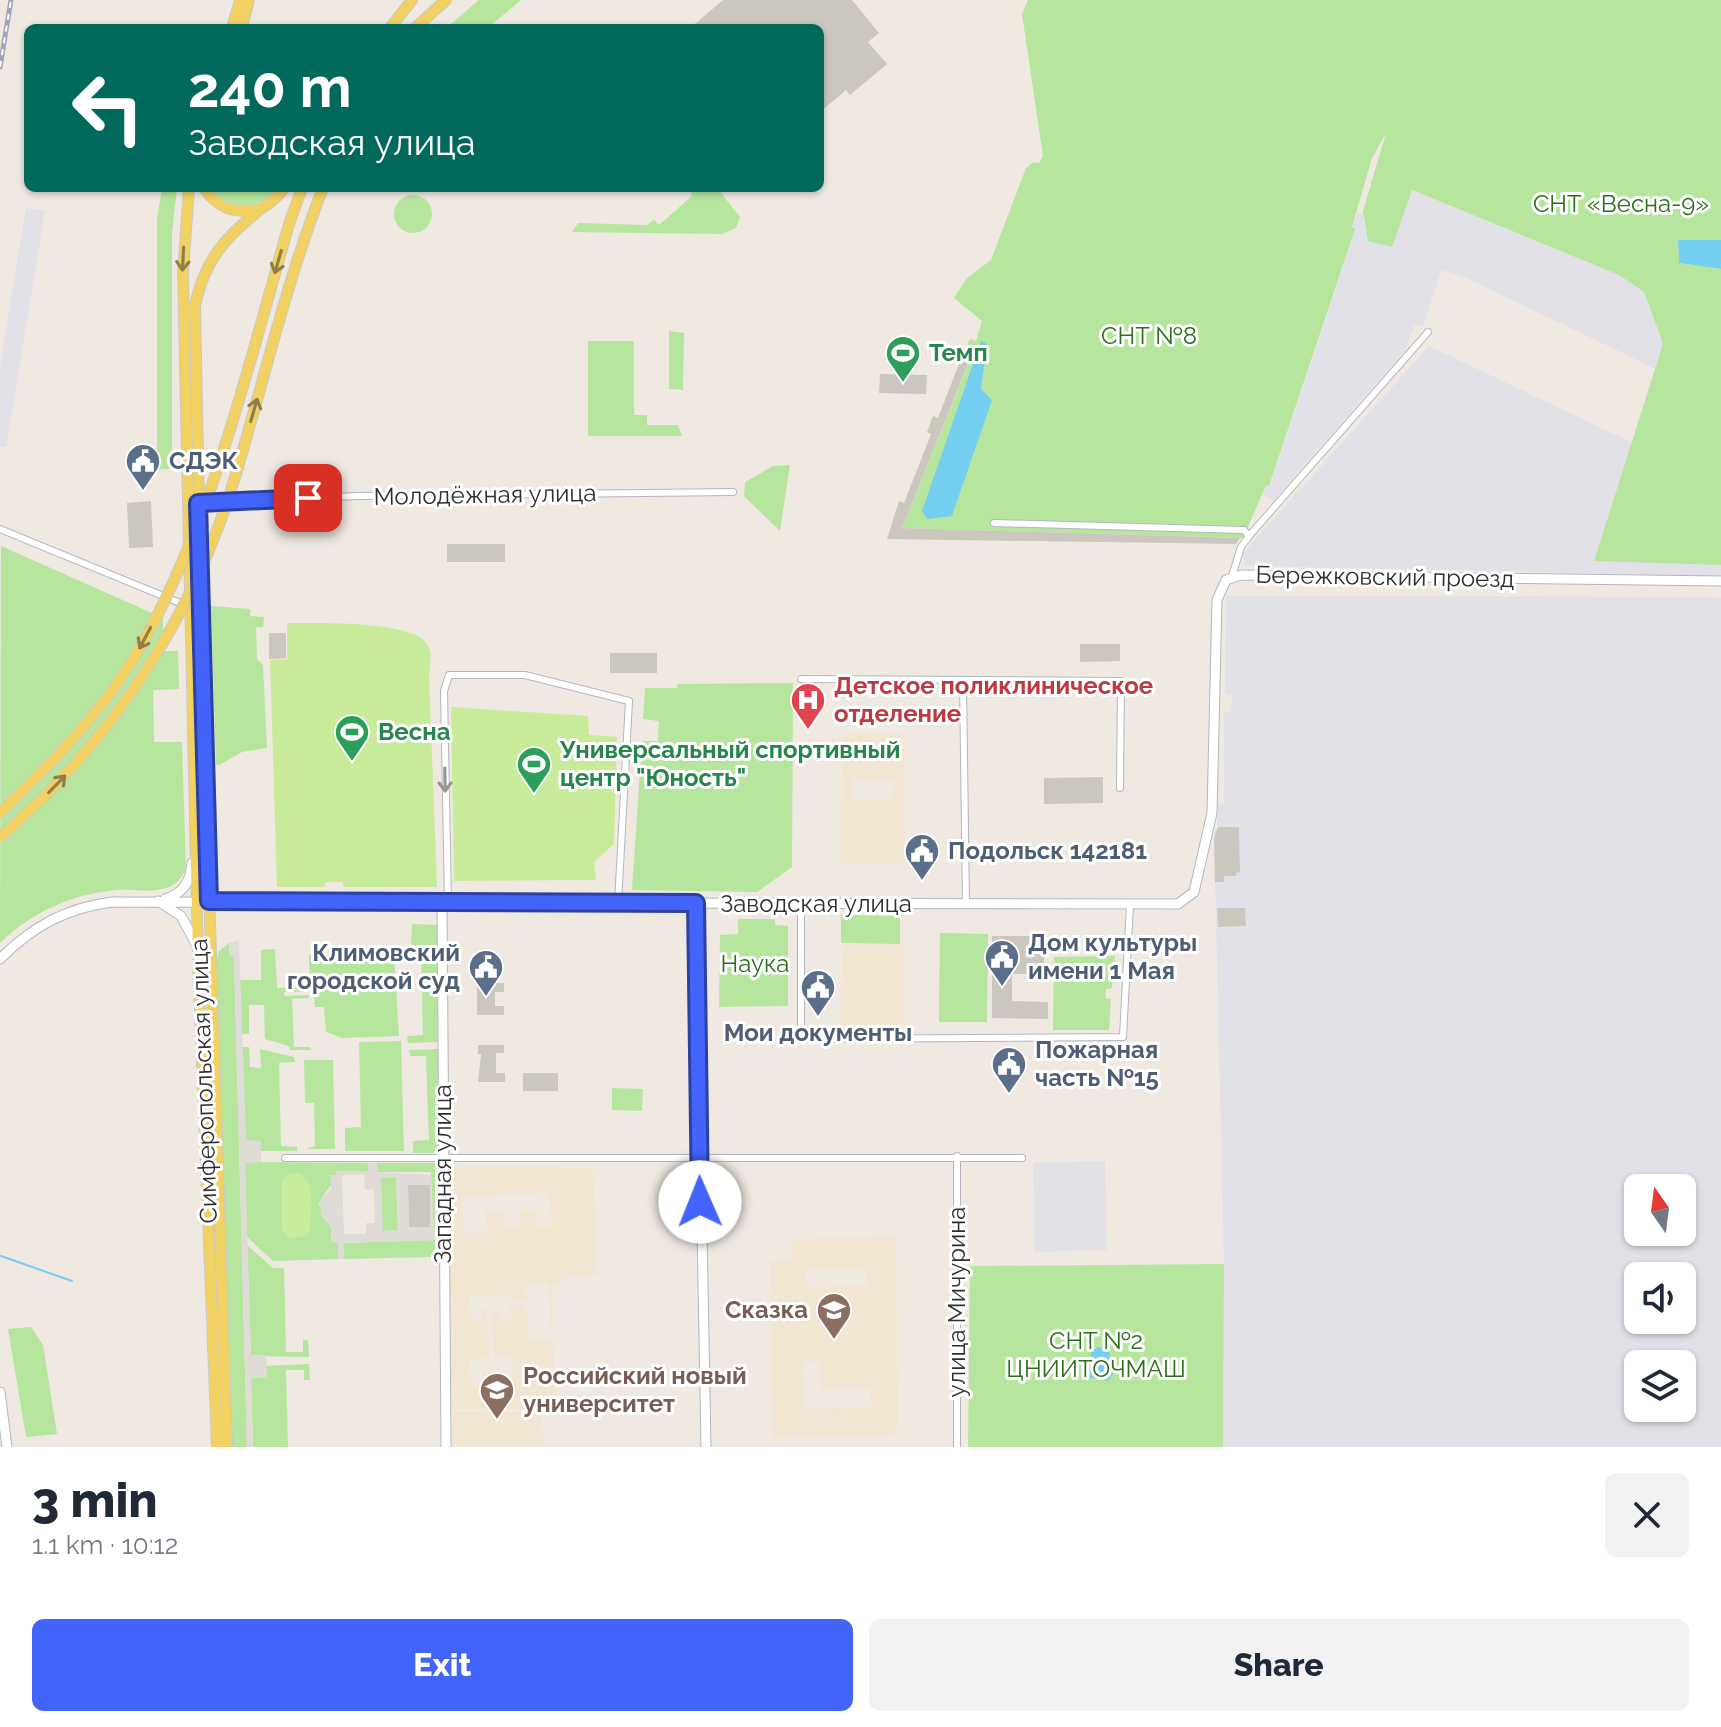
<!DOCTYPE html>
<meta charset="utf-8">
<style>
body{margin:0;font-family:Raleway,sans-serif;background:#f2f2f3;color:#1f2937;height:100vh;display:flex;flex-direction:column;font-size:30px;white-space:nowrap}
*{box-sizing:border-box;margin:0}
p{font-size:26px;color:#747a83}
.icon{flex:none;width:44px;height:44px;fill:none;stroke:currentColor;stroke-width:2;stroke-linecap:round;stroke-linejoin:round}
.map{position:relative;height:1447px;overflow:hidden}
.sheet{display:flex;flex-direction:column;background:#fff;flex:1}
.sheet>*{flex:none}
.hud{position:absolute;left:24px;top:24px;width:800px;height:168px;border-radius:12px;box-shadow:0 2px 6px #0004;background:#00695c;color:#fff;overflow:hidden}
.needle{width:52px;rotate:346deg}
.controls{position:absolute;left:1624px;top:1174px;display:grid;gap:16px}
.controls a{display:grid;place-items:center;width:72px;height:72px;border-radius:12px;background:#fff;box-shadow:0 2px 6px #0004;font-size:40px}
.pin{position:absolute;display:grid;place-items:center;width:68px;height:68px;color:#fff;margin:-34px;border-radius:16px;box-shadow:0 4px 12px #0006}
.me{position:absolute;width:88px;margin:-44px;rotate:359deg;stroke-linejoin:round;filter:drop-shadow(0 0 6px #0008)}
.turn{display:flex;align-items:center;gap:28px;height:168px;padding:0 32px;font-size:36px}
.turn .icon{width:104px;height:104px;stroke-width:2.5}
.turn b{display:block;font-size:56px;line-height:68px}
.round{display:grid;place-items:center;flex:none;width:84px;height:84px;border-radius:12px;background:#f2f2f3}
.overview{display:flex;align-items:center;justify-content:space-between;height:136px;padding:0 32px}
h1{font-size:48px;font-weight:800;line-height:60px}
.cta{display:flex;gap:16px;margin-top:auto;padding:16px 32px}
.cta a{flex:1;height:92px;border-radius:12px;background:#4264fb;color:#fff;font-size:32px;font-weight:800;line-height:92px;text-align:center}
.cta a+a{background:#f2f2f3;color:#1f2937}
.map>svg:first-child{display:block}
.industrial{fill:#e3e1e8;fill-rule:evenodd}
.education{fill:#f0e6d1;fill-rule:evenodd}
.green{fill:#b6e59e}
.pitch{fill:#c9ec9a}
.plaza{fill:#dfdcd8;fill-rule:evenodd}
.water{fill:#75cff0}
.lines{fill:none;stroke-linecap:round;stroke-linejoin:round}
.stream{stroke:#75cff0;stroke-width:2}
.building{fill:#cbc7bf}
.street-casing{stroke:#b4b7c1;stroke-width:8}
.secondary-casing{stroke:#b4b7c1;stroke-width:11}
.primary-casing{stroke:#c9c9c9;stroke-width:12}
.street{stroke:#fff;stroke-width:6}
.secondary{stroke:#fff;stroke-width:9}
.primary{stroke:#f2d163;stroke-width:10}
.rail-casing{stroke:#a3a6b8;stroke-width:5}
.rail{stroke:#fff;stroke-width:2;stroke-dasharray:6;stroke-linecap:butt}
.primary-bridge-casing{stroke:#c9c9c9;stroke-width:12;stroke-linecap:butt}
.primary-bridge{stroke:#f2d163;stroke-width:10}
.oneway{stroke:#908048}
.oneway2{stroke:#969696}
.route-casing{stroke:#2b41a3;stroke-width:20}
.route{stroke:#4264fb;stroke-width:14}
.labels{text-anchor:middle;stroke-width:6;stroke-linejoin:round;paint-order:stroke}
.park-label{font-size:24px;fill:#2c6e1b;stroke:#fff}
.leisure-label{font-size:24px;font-weight:bold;fill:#27864d;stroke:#fff;text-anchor:start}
.service-label{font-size:24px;font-weight:bold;fill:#4e5e75;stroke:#fff;text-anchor:start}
.street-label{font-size:24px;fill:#2e2e2e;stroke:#fff}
.health-label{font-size:24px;font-weight:bold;fill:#be3a42;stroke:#fff;text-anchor:start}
.education-label{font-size:24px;font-weight:bold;fill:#785e54;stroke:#fff;text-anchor:end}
</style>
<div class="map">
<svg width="1721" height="1447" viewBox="0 0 1721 1447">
<rect width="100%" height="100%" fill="#efe9e1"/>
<g class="industrial">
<polygon points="1411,190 1619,275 1644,292 1663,344 1656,369 1462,276 1441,270 1423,327 1414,325 1406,349 1274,500 1263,495 1266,484 1270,485 1323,327 1355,229 1352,228 1357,213 1363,214 1368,241"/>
<polygon points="26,208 45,211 6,447 0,447 0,367"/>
<polygon points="1429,346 1633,443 1594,561 1721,565 1721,576 1245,566 1243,553"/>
<path d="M 1226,596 L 1721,597 L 1721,1447 L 1223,1447 L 1224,1264 L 1214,832 L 1218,831 L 1217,805 L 1224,804 L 1224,714 L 1231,710 L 1232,694 L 1225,694 ZM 1638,1188 L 1682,1188 L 1682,1232 L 1638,1232 ZM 1638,1276 L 1682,1276 L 1682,1320 L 1638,1320 ZM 1638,1364 L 1682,1364 L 1682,1408 L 1638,1408 Z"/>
<polygon points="1105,1161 1107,1250 1035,1252 1033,1163"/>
</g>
<g class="education">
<path d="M 842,734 L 905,734 L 905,863 L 841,863 ZM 852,779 L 893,780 L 894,799 L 853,799 Z"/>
<polygon points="842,945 903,945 903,1030 841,1030"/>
<path d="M 447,1167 L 593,1168 L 597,1275 L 568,1276 L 552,1286 L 555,1409 L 449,1409 ZM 550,1193 L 551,1226 L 535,1226 L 534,1210 L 520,1210 L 520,1227 L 503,1228 L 502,1210 L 486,1210 L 487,1233 L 463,1233 L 462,1196 ZM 549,1283 L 551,1338 L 528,1339 L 526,1305 L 510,1306 L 511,1319 L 499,1319 L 498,1308 L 492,1309 L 494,1358 L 511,1357 L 512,1383 L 500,1383 L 499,1372 L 483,1373 L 483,1384 L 471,1385 L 470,1359 L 489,1358 L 487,1309 L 481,1309 L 482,1320 L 471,1321 L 470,1296 L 509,1294 L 510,1300 L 527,1299 L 526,1284 Z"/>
<path d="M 896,1237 L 898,1427 L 892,1435 L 773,1437 L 770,1261 L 792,1261 L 792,1239 ZM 806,1270 L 866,1269 L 867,1286 L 807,1287 ZM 820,1361 L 821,1390 L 870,1388 L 871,1407 L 804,1409 L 802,1362 Z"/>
<polygon points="452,1412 542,1412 543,1445 453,1446"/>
</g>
<g class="green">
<polygon points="479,0 521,0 488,28 446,28"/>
<polygon points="1028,0 1721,0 1721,240 1678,241 1679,263 1721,269 1721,565 1594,561 1663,344 1644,292 1619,275 1412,190 1392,247 1368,241 1363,211 1386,133 1372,158 1352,227 1355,229 1269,486 1266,485 1243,538 902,528 970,360 962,356 970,339 976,341 982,321 954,298 967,278 991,260 1026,168 1034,162 1039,163 1043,156 1022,14"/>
<polygon points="162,188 177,188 172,233 172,469 157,469 157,218"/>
<path d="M 211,188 L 277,188 C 260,211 228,211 211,188 Z"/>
<polygon points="689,188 717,188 740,217 736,228 722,234 572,232 578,223 647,225 654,220 659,225 692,196"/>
<circle cx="413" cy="214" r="19"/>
<polygon points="669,331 684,333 683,390 669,389"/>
<polygon points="588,341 634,341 634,415 647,415 647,425 678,425 682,436 588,436"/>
<polygon points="790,465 780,531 744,496 745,482 773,466"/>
<path d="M 1,546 L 163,618 L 163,651 L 178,651 L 179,689 L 153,690 L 154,742 L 182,742 L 186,867 C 183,877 177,885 166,888 C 151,893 132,889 116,890 C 72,894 32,912 0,943 Z"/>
<polygon points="211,606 250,609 250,616 264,617 263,627 256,627 257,659 263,665 267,748 242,752 219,765 216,764"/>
<polygon points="793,683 792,867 757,892 632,890 642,741 658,741 659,721 643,719 645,688 677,688 678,684"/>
<polygon points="841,915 900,916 900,944 841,943"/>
<polygon points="738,919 775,919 775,925 788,926 788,1006 719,1007 720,935 738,934"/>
<polygon points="412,924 437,925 438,1042 408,1043 407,1036 423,1035 421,951 411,951"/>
<polygon points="940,933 988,934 987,1022 939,1022"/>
<polygon points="229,943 229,955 234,956 247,1447 231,1447 217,958 219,951"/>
<polygon points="275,949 277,988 303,987 303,992 284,992 285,996 309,995 309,998 292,999 294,1047 310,1047 311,1050 290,1050 289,1046 265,1039 264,1005 249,1005 249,1034 242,1034 240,980 261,980 261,950"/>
<polygon points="309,955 394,956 399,1036 342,1038 326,1032 324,1007 315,1007 314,996 310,993"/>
<polygon points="1115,956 1112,988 1106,989 1105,998 1111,999 1109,1030 1053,1030 1054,957"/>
<polygon points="401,1041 404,1151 345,1151 345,1128 361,1127 359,1042"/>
<polygon points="242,1047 249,1047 250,1067 261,1068 260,1049 294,1057 295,1062 279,1063 281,1146 297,1147 297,1151 261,1151 260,1141 246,1141"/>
<polygon points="438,1049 439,1146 433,1153 413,1153 413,1141 429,1140 426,1056 410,1056 409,1050"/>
<polygon points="304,1060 333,1060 335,1149 306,1149 315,1146 314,1103 305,1103"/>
<polygon points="612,1088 643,1089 642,1111 612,1110"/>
<path d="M 245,1162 L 368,1163 L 368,1171 L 337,1171 C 334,1186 324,1191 319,1204 L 338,1242 L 338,1259 L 273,1261 L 247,1237 Z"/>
<polygon points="377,1163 435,1163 435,1229 432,1229 431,1172 377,1172"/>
<polygon points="396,1177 398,1231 382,1231 381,1178"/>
<polygon points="435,1240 435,1257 344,1259 343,1243"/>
<polygon points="247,1245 273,1268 284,1268 286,1352 303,1352 303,1340 308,1340 309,1357 251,1356"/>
<polygon points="1224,1264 1223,1447 968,1447 970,1266"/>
<polygon points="31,1327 43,1345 57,1434 26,1437 8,1329"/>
<polygon points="309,1364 310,1380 304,1380 304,1370 286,1370 288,1447 253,1447 251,1378 266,1377 266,1366"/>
</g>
<g class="pitch">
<path d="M 287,623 C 313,623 414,620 427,644 C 433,654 430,664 429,675 L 437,887 L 343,887 L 343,882 L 325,882 L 325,887 L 277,887 L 270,660 L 287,659 Z"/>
<polygon points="451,707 588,716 589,735 617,737 614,844 594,862 596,880 454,881"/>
<path d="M 297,1173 C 318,1177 310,1212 310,1230 L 306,1236 L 290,1238 L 282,1230 L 282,1181 L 287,1175 Z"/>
</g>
<g class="plaza">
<polygon points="239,940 246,1140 261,1141 261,1162 245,1163 251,1355 266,1355 267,1377 251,1378 253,1447 247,1447 234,956 229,956 229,943"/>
<path d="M 368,1163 L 377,1163 L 377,1172 L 431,1175 L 435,1240 L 344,1243 L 344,1259 L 338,1259 L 338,1243 L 331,1242 L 331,1226 L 321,1215 L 320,1200 L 331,1190 L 330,1175 L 336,1175 L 337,1171 L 368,1171 ZM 364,1174 L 365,1189 L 374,1190 L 375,1223 L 366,1223 L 366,1234 L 344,1234 L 342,1175 ZM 396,1177 L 398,1230 L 383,1231 L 381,1178 ZM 429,1185 L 430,1226 L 409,1227 L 408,1186 Z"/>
</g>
<g class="water">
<polygon points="1678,240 1721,240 1721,269 1679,263"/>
<polygon points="981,341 987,344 981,389 992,400 952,516 927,519 922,511"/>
<polygon points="1098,1347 1109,1350 1113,1374 1108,1381 1090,1378 1091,1352"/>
</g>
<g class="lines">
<polyline class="stream" points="1,1256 72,1281"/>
</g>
<g class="building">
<polygon points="723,0 852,0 879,33 868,42 887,64 850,95 846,90 820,112 820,28 690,28"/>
<polygon points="962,356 970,359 902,528 1240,538 1236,544 887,539 899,501 904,503 931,434 927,432 933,416 938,418"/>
<polygon points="880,374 927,375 926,394 879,393"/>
<polygon points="151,501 153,547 129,548 127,503"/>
<rect x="447" y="544" width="58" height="18"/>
<polygon points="269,633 286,633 286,658 269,659"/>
<polygon points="1080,644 1120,644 1120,661 1080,662"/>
<rect x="610" y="653" width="47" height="20"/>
<polygon points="1103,777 1103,803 1044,804 1044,778"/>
<polygon points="1218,827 1239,827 1240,872 1236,873 1236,876 1224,876 1224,882 1215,882 1214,838"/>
<polygon points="1217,908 1245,908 1246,926 1218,927"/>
<polygon points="992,936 1044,936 1044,974 1012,974 1012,1001 1048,1002 1048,1019 992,1018"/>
<polygon points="477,983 504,983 504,992 495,992 495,1006 504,1006 504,1015 477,1015"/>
<polygon points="478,1045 504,1045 504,1053 496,1053 496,1073 505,1073 505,1082 478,1082 481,1054 478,1054"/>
<rect x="523" y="1073" width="35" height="18"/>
<polygon points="408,1185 430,1185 430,1227 409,1227"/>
</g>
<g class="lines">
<g class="street-casing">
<g id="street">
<polyline points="205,502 358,496 733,492"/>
<polyline points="994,523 1244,530 1249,536"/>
<polyline points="0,529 185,605"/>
<polyline points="1232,576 1241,547 1249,536 1428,332"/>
<polyline points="801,679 1121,681 1120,788"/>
<polyline points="963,681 966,905"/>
<polyline points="448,902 444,691 449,675 525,675 629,701 618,903"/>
<polyline points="801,904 801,1039 1123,1037 1130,905"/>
<polyline points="957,1156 957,1447"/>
<polyline points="285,1158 1022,1158"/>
</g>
</g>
<g class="secondary-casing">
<g id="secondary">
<path d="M 165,899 C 184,893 190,882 192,863"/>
<polyline points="158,901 181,916 195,942"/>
<polyline points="442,902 446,1447"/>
<polyline points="696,903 706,1447"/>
<path d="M 0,959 C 33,926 66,908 112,902 L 1178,904 L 1194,892 L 1212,813 L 1217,600 L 1226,580 L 1241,575 L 1721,581"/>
<polyline points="0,1392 7,1447"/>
</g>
</g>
<g class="primary-casing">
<g id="primary">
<polyline points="232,28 240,0"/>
<polyline points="242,28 249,0"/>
<polyline points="390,28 412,0"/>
<polyline points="415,28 446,0"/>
<polyline points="189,188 183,272 198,956 217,1447"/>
<path d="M 204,188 C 217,208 237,215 260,209"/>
<path d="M 227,1447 L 203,706 L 195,305 C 204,263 223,239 256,213 C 266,204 277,200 284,188"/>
</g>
</g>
<use href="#street" class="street"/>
<use href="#secondary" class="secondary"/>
<use href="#primary" class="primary"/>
<g class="rail-casing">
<polyline id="rail" points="0,67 11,0"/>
</g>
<use href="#rail" class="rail"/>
<g class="primary-bridge-casing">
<g id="primary-bridge">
<path d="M 0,813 C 52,763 105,709 141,646 C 215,514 248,365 290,221 L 302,188"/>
<path d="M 0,837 C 111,742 193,618 235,477 C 264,381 286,282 323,188"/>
</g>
</g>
<use href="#primary-bridge" class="primary-bridge"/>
</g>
<defs><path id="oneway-shaft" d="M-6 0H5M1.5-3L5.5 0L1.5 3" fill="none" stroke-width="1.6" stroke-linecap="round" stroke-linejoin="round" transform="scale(2)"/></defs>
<g class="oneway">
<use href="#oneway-shaft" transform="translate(183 259) rotate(93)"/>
<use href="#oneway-shaft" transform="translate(278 262) rotate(106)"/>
<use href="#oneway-shaft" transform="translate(254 410) rotate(-74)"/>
<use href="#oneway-shaft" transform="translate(145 638) rotate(118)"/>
<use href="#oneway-shaft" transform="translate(57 784) rotate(-46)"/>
</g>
<use class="oneway2" href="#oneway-shaft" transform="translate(445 780) rotate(89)"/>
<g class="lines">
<g class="route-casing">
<polyline id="route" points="308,498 198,503 209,901 696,903 700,1202"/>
</g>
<use href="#route" class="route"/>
</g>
<defs>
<g id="stadium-pin" transform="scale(1.8)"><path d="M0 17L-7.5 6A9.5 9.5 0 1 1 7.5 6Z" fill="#2e9e5b" stroke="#fff"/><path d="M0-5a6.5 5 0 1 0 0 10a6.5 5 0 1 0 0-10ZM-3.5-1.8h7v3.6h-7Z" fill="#fff"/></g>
<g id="civic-pin" transform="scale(1.8)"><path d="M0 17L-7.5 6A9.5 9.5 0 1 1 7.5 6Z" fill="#5c6f8a" stroke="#fff"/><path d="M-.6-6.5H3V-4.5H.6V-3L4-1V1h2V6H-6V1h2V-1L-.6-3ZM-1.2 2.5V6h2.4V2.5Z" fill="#fff"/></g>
<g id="hospital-pin" transform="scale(1.8)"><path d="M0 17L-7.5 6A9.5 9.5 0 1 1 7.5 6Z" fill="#e0444e" stroke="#fff"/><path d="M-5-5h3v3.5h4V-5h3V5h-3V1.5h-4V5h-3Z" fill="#fff"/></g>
<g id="school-pin" transform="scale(1.8)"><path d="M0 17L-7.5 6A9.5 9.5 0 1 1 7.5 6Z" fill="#8d6e63" stroke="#fff"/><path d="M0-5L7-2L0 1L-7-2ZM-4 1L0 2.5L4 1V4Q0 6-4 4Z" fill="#fff"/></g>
<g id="university-pin" transform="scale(1.8)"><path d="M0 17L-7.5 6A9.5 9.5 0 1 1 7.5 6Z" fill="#8d6e63" stroke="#fff"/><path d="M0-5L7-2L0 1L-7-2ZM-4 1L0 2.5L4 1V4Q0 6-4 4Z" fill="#fff"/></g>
</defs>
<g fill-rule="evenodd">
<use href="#stadium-pin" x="903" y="353"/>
<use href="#civic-pin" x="143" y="461"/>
<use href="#hospital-pin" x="808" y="700"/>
<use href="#stadium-pin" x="352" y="732"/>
<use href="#stadium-pin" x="534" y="764"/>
<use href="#civic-pin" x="922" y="851"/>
<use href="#civic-pin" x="1002" y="957"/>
<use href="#civic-pin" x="486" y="967"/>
<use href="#civic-pin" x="818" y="987"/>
<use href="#civic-pin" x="1009" y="1064"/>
<use href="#school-pin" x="834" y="1310"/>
<use href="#university-pin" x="497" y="1390"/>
</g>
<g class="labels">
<g class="park-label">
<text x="1621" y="212">СНТ «Весна-9»</text>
<text x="1149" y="344">СНТ №8</text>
<text x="755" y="972">Наука</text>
<text x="1096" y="1349">СНТ №2<tspan x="1096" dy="28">ЦНИИТОЧМАШ</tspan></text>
</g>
<g class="leisure-label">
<text x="929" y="361">Темп</text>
<text x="378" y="740">Весна</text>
<text x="560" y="758">Универсальный спортивный<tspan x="560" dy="28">центр "Юность"</tspan></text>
</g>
<g class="service-label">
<text x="169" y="469">СДЭК</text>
<text x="948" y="859">Подольск 142181</text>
<text x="1028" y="951">Дом культуры<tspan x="1028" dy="28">имени 1 Мая</tspan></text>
<text x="460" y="961" text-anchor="end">Климовский<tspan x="460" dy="28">городской суд</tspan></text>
<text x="818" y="1041" text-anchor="middle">Мои документы</text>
<text x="1035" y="1058">Пожарная<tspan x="1035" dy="28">часть №15</tspan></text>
</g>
<g class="street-label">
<text transform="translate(485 495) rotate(-1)" y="8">Молодёжная улица</text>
<text transform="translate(1385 577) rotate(1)" y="8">Бережковский проезд</text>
<text x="816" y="912">Заводская улица</text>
<text transform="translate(204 1081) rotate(-92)" y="8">Симферопольская улица</text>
<text transform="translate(443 1174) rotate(-90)" y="8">Западная улица</text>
<text transform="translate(957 1302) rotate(-90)" y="8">улица Мичурина</text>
</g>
<g class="health-label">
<text x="834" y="694">Детское поликлиническое<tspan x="834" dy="28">отделение</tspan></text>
</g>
<g class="education-label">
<text x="808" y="1318">Сказка</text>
<text x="523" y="1384" text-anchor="start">Российский новый<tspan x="523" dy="28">университет</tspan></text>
</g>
</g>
</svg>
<div class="controls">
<a><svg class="needle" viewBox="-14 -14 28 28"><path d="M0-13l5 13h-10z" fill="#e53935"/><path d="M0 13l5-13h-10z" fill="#747a83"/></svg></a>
<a><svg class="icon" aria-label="sound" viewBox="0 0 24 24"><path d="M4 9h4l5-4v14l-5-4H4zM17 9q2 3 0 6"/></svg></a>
<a><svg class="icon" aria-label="layers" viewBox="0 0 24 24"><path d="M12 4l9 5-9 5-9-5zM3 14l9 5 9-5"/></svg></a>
</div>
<div class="pin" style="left:308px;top:498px;background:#d93025"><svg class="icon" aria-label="arrive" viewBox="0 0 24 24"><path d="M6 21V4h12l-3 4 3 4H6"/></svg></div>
<svg class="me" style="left:700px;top:1202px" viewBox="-20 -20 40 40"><circle r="19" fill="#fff"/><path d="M0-13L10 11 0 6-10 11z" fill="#4264fb"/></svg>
<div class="hud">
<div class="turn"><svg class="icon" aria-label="left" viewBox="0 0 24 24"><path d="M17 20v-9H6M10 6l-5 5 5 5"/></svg><div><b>240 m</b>Заводская улица</div></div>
</div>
</div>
<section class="sheet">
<div class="overview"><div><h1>3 min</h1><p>1.1 km · 10:12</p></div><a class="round"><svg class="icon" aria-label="close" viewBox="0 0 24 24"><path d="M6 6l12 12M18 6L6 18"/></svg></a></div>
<div class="cta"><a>Exit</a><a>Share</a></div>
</section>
